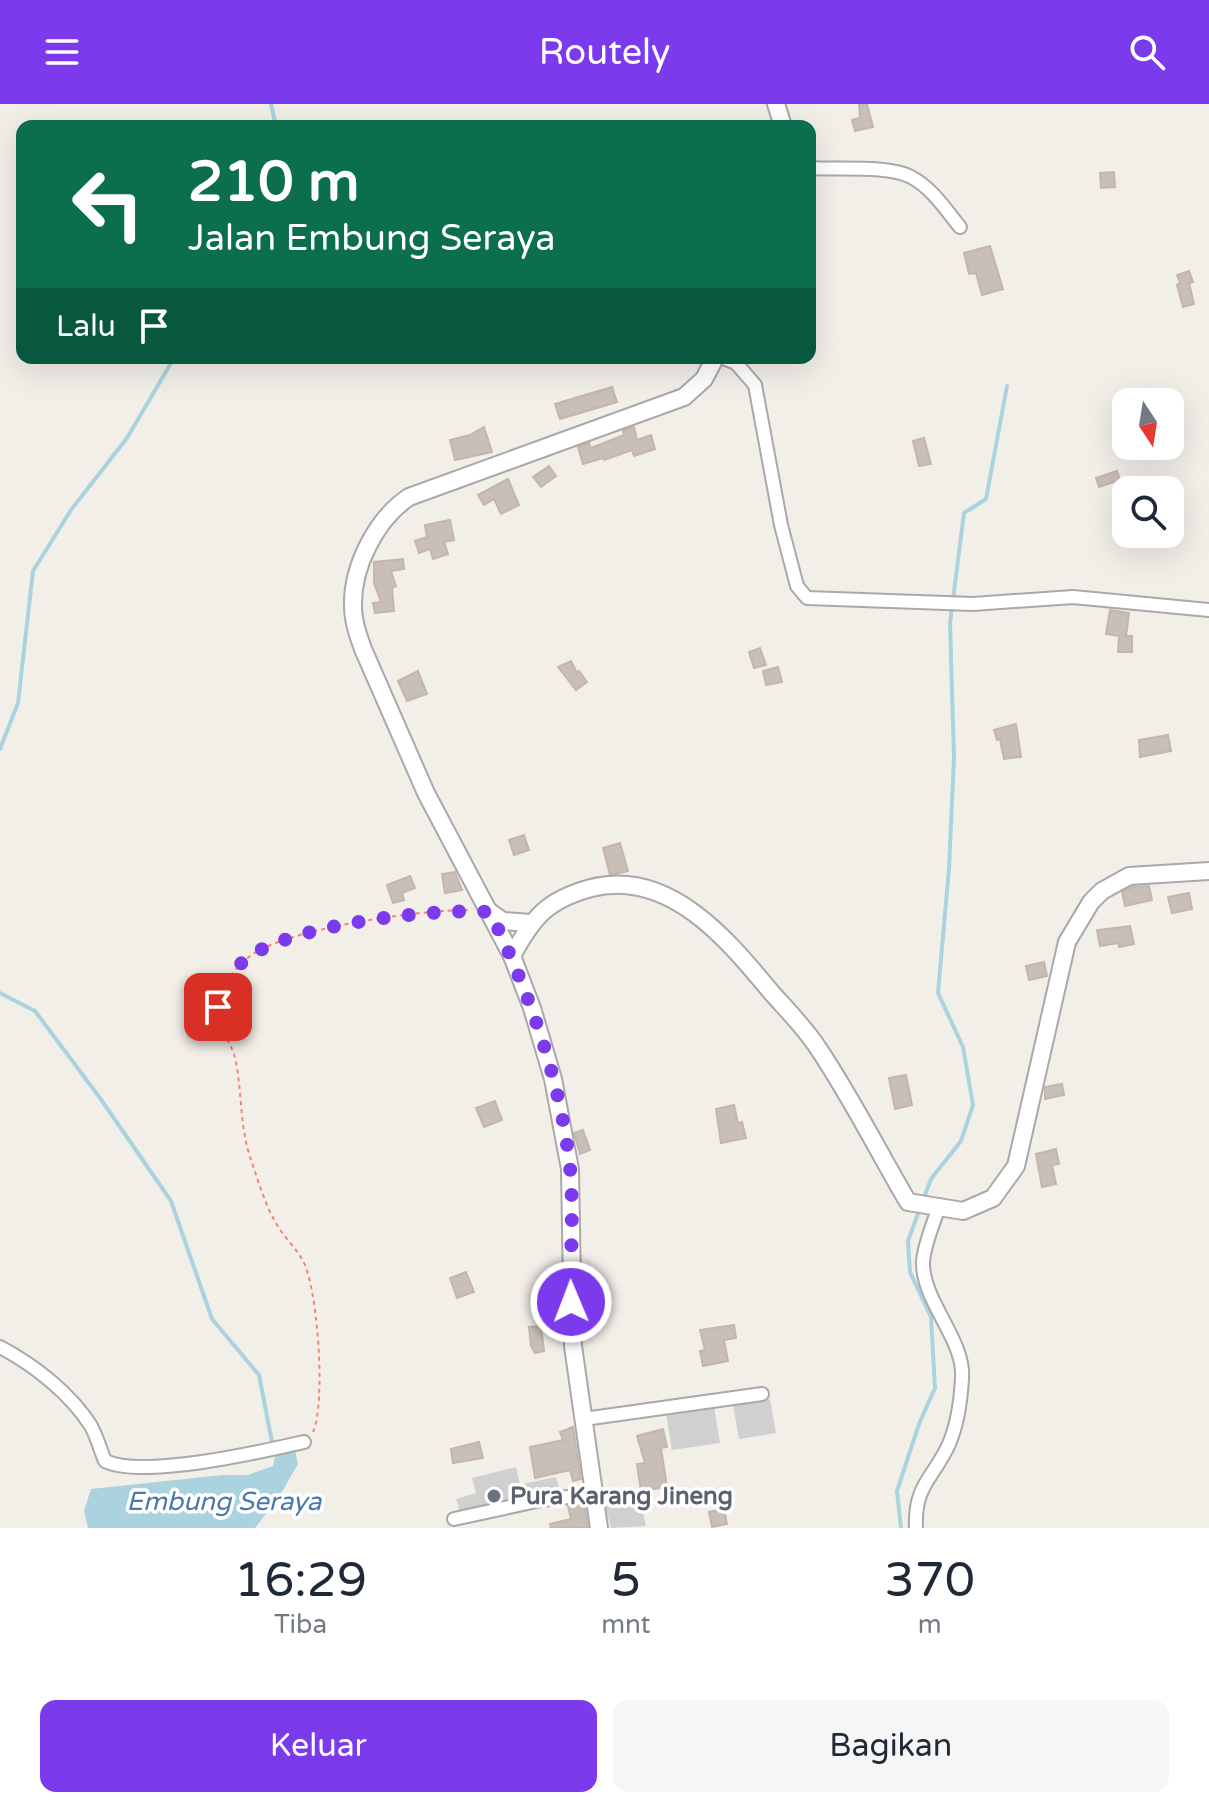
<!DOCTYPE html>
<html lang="id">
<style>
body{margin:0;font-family:"Varela Round",sans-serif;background:#f6f6f7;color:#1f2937;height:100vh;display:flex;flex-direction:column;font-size:30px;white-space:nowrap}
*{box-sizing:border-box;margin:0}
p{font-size:26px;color:#747a83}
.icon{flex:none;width:44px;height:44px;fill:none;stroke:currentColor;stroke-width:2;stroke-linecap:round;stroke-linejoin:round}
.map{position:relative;height:1424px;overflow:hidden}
.side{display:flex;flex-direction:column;background:#fff;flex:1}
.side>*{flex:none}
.hud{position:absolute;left:16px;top:16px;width:800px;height:244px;border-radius:16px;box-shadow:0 8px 32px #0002;background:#0b6e4f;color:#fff;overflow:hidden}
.needle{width:52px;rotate:168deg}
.tools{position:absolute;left:1112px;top:284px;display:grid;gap:16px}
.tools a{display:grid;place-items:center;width:72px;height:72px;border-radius:16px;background:#fff;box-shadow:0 8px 32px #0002;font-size:40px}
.pin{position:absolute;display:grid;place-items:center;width:68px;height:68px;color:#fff;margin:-34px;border-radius:16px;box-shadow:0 4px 12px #0006}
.me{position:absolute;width:88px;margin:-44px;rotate:359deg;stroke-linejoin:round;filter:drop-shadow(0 0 6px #0008)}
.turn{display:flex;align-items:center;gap:28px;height:168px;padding:0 40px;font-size:36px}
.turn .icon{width:104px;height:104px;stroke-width:2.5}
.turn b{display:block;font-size:56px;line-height:68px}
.then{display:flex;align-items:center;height:76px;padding:0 40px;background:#0003;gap:16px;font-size:30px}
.eta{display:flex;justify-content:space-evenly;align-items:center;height:136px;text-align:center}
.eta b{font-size:48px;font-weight:600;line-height:56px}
.button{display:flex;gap:16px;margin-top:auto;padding:16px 40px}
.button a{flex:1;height:92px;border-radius:16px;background:#7c3aed;color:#fff;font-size:32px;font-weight:600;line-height:92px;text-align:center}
.button a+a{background:#f6f6f7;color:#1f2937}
header{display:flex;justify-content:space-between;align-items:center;height:104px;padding:0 40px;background:#7c3aed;color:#fff;font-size:36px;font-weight:600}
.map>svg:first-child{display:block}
.religious{fill:#d0d0d0}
.water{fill:#aad3df}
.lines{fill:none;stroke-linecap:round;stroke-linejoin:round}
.stream{stroke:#aad3df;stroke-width:4}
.building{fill:#c7bfb8;stroke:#c4b6ab;stroke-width:2}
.minor-casing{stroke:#a9a9a9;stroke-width:16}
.tertiary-casing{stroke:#a9a9a9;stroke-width:20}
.path{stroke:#fa8072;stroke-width:2;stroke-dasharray:4 4;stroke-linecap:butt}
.minor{stroke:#fff;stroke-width:12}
.tertiary{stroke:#fff;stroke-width:16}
.route{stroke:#7c3aed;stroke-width:14;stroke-dasharray:0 25.2}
.worship-dot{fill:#6b7280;stroke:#fff;stroke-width:3}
.labels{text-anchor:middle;stroke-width:7;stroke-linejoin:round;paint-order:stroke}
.worship-label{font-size:24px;font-weight:bold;fill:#5b616d;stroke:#fff;text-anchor:start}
.water-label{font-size:26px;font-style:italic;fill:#4a7aab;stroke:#fff}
</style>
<header><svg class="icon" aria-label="menu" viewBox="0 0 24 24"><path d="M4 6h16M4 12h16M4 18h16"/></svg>Routely<svg class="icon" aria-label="search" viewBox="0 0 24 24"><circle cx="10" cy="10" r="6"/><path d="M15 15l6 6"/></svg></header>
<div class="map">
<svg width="1209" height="1424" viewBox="0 0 1209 1424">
<rect width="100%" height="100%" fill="#f2efe9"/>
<g class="religious">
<polygon points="770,1295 776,1329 739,1335 733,1301"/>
<polygon points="714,1302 720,1339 672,1346 666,1310"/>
<polygon points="516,1363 525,1402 463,1417 456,1395 476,1389 472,1374"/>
<polygon points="556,1373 563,1398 528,1404 523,1380"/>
<polygon points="639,1393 646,1422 611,1424 605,1402"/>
</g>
<polygon class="water" points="294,1342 298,1360 279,1393 255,1424 88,1424 84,1407 91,1385 222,1371 248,1371 273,1362 277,1344"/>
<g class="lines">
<g class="stream">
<polyline points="271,0 276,22"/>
<polyline points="0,645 18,599 33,467 71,406 127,334 174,254"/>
<polyline points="0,889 35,907 100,994 171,1097 212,1215 259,1271 273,1343"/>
<polyline points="923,1096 931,1075 961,1037 973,1001 963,943 938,889 949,764 954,654 950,519 964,409 986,395 1007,282"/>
<polyline points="901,1424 897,1387 919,1320 935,1284 931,1213 910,1168 908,1137 920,1104"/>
</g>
</g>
<g class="building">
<polygon points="859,0 867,0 873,23 855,27 852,16 860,14"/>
<polygon points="1114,68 1115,83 1101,84 1100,69"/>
<polygon points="990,142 1003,185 982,191 976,169 969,170 964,149"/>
<polygon points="1189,167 1193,178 1189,179 1194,200 1183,203 1177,181 1180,179 1177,171"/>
<polygon points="612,283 617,298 560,315 555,300"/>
<polygon points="484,323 492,348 455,356 450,336 470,331"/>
<polygon points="634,323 637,336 651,331 655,345 634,352 632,346 604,356 603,354 583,360 578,343 589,339 591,344 624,331 623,327"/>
<polygon points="924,334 931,360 919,362 913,337"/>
<polygon points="549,362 556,372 541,383 533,373"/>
<polygon points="1117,367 1120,376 1099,383 1096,374"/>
<polygon points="508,375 519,401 501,410 494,395 484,401 478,391"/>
<polygon points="450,416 454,436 444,438 448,450 433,455 430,445 419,449 415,437 427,433 425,421"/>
<polygon points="403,455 404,465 391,467 396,482 392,484 394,507 375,509 373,499 381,498 374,479 374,458"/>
<polygon points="1110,506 1129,509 1126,532 1132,532 1132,548 1118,548 1119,532 1106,530"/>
<polygon points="760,544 766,561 754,564 749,548"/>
<polygon points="571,557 577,569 579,567 587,578 576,586 558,563"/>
<polygon points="778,563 782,578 766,581 763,567"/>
<polygon points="418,567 427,590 407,597 398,577"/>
<polygon points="1016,620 1021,653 1004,655 1000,635 997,636 994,626"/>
<polygon points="1168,631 1171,647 1140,653 1139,636"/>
<polygon points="524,731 529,746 514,751 509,736"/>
<polygon points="620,739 628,767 610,771 603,744"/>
<polygon points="455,768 462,786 445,789 442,770"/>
<polygon points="410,772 415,784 402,789 404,796 393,799 387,781"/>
<polygon points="1149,782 1152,796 1125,802 1122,788 1132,783"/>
<polygon points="1189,789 1192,805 1172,809 1168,793"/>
<polygon points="1130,822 1134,840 1119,843 1118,839 1100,842 1097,826"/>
<polygon points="1044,858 1047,872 1029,876 1026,862"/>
<polygon points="906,971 912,1001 895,1005 889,974"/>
<polygon points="1062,980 1064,991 1045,995 1045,983"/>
<polygon points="495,997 502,1016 484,1023 476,1004"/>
<polygon points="734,1001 738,1019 742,1018 746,1034 721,1039 716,1005"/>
<polygon points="583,1026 590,1046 580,1050 574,1029"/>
<polygon points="1056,1045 1059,1060 1052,1061 1056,1080 1042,1083 1036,1050"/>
<polygon points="466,1168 474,1188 457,1194 450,1174"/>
<polygon points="734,1221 736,1234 724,1236 728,1257 703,1262 700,1247 705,1246 700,1226"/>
<polygon points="541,1222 544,1247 535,1249 531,1242 529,1223"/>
<polygon points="573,1323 581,1375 573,1377 570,1366 535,1374 530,1343 563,1336 560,1328"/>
<polygon points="663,1325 667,1343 661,1344 667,1383 641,1387 637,1360 645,1359 637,1332"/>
<polygon points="479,1338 483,1354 453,1359 451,1345"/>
<polygon points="584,1400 588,1424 551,1424 550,1420 571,1415 568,1402"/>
<polygon points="724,1405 727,1420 712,1423 709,1408"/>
</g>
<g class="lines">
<g class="minor-casing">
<g id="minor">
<path d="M 810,64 C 838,66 888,61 911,73 C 932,84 946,106 960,123"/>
<polyline points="723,254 736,259 755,281 781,421 797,482 807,494 973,500 1073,493 1209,506"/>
<path d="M 0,1243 C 34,1261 70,1289 91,1322 C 97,1333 100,1345 105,1357 C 143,1375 260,1348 304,1338"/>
<polyline points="584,1315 762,1290"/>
<polyline points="454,1415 541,1396 595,1390"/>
<path d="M 916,1424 C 914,1381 933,1375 949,1340 C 957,1321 961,1294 962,1274 C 965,1236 922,1197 923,1158 C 924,1141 933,1121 938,1105"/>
</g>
</g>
<g class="tertiary-casing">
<g id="tertiary">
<polyline points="776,0 783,22"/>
<polyline points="490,808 503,817 531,819"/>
<path d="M 512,852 C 533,813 547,796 591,784 C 669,764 728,836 771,888 C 787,906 805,924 818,944 C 851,993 878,1047 908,1098 L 963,1107 L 993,1094 L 1016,1062 L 1067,838 L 1091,798 L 1102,787 L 1129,772 L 1209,767"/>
<path d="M 599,1424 L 573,1242 L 570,1065 L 553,975 L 532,904 L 512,852 L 426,689 L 363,545 C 358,531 353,517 353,502 C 352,463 376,415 409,393 L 684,293 L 704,275 L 715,254"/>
</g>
</g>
<path class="path" d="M 313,1328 C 326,1300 318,1181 302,1155 C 295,1143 284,1133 277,1121 C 265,1101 258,1076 250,1053 C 240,1022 242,990 236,958 C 232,937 213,918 219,894 C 224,877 241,857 256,848 C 300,823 418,806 469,806"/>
<use href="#minor" class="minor"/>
<use href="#tertiary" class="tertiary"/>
</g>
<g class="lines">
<path class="route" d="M 218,903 C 220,882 236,860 255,849 C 303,820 434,804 490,808 C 529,888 560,974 570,1063 C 574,1108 570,1153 571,1198"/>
</g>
<circle class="worship-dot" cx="494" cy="1392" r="8"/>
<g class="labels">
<g class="worship-label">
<text x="510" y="1400">Pura Karang Jineng</text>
</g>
<g class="water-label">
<text x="224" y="1406">Embung Seraya</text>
</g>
</g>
</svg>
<div class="tools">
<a><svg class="needle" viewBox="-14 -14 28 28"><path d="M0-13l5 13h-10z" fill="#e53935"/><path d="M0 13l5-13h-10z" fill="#747a83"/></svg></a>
<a><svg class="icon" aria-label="search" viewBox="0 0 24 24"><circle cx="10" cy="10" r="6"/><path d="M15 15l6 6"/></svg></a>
</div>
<div class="pin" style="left:218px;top:903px;background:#d93025"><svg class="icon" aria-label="arrive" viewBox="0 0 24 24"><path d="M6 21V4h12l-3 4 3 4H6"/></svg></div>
<svg class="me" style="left:571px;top:1198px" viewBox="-20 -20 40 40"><circle r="17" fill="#7c3aed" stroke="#fff" stroke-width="3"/><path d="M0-11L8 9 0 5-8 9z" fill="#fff"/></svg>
<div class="hud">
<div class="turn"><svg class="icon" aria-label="left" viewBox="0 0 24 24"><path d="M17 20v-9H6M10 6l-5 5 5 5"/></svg><div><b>210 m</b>Jalan Embung Seraya</div></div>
<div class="then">Lalu<svg class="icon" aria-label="arrive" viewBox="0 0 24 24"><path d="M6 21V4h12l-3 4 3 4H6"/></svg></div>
</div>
</div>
<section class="side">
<div class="eta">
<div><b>16:29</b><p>Tiba</p></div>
<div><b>5</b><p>mnt</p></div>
<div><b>370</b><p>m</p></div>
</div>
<div class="button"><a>Keluar</a><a>Bagikan</a></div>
</section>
